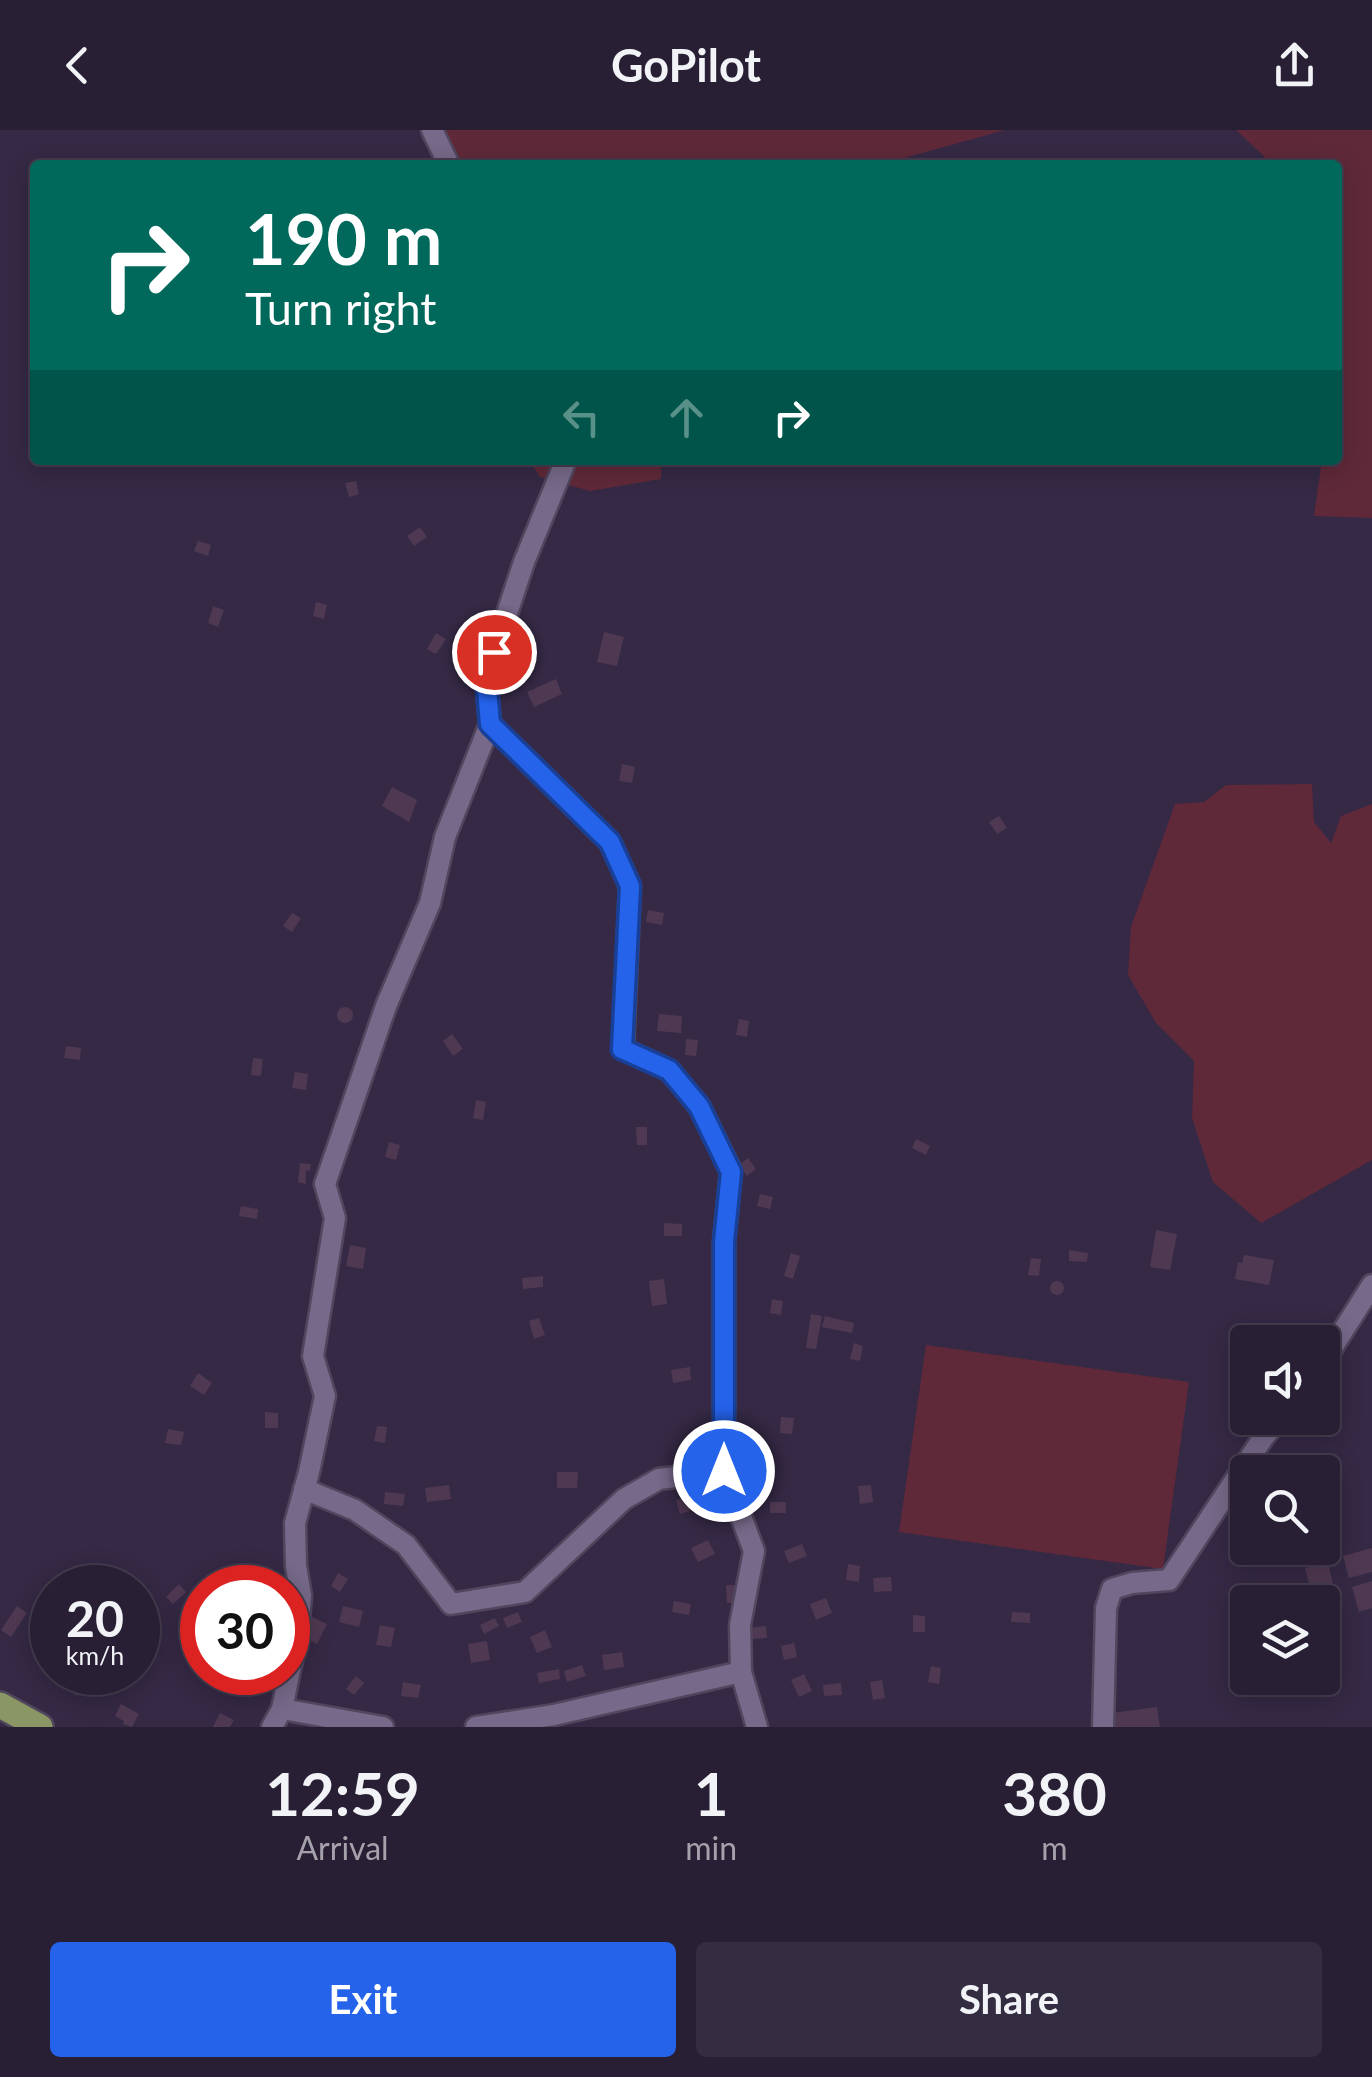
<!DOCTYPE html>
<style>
body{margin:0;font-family:Lato,sans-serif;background:#342c40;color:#f1f3f6;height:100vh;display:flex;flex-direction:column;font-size:38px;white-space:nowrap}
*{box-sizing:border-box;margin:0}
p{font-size:32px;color:#a5a2ac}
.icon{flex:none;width:55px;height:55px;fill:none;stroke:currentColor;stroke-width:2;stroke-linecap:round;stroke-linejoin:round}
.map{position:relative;height:1597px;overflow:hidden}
.panel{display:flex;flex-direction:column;background:#281f34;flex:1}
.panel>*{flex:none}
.banner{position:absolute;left:30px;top:30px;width:1312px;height:305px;border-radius:10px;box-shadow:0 5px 25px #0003,0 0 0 2px #443d4f;background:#00695c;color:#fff;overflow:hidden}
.tools{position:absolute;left:1230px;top:1195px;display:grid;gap:20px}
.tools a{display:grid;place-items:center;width:110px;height:110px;border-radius:10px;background:#281f34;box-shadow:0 5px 25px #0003,0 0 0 2px #443d4f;font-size:50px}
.speed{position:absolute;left:30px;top:1435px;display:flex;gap:20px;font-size:50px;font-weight:700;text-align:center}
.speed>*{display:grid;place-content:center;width:130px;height:130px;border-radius:50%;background:#281f34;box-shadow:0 5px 25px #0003,0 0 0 2px #443d4f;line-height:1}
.speed small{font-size:25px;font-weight:400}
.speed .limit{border:15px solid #d22;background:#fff;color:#111}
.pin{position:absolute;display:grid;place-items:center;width:85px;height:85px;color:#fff;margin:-42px;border:5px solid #fff;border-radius:50%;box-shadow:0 2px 10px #0007}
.me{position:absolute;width:110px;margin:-55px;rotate:0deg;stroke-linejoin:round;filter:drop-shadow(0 0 8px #0008)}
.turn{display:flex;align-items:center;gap:35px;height:210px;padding:0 50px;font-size:45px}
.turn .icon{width:130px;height:130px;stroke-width:2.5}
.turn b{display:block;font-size:70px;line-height:85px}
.lanes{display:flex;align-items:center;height:95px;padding:0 50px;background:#0003;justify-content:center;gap:50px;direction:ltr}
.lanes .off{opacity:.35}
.eta{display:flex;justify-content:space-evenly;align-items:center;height:170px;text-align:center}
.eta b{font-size:60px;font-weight:700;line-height:70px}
.primary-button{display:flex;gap:20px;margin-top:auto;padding:20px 50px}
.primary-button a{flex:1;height:115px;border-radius:10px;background:#2563eb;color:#fff;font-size:40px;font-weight:700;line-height:115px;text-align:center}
.primary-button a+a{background:#342c40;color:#f1f3f6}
header{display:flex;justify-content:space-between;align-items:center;height:130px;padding:0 50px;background:#281f34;font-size:45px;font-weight:700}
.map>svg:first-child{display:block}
.green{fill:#5f2939}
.building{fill:#4f3952}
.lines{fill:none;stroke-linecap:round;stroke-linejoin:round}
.minor-casing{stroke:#50465d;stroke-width:25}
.primary-casing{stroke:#50465d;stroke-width:30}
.minor{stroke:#766989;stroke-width:20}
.primary{stroke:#8a9664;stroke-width:25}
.route-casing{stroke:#184099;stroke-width:25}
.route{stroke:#2563eb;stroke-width:18}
</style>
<header><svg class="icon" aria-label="back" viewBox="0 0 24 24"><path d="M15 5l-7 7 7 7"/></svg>GoPilot<svg class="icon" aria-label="share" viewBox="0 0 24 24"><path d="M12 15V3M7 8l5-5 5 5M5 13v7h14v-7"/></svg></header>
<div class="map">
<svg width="1372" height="1597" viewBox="0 0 1372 1597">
<rect width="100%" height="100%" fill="#352945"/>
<g class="green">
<polygon points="434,0 1005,0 879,35 459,35"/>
<polygon points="1236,0 1372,0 1372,388 1314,386 1322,330 1338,330 1338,226 1344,178 1338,163 1338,35 1273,35"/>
<polygon points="529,330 661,330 661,349 590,361 540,347"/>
<polygon points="1312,654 1314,692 1331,713 1341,686 1372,674 1372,1030 1261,1093 1213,1052 1192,988 1194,931 1156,893 1128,845 1131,797 1175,674 1204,672 1226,655"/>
<polygon points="926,1215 1189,1252 1163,1439 899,1402"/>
</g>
<g class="building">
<polygon points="356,351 359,364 349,367 345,353"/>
<polygon points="420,397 427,407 414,416 407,406"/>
<polygon points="198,411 211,415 208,426 194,421"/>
<polygon points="316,472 327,475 324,489 313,486"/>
<polygon points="213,476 224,480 218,497 208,493"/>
<polygon points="604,502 624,507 617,536 597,532"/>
<polygon points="436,503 446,509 436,524 427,519"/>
<polygon points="556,549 562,564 534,577 527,562"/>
<polygon points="622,634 635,637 632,653 619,651"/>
<polygon points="392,657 417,670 409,692 382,676"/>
<polygon points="999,686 1007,698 997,704 989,692"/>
<polygon points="648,780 664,783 662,795 646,792"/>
<polygon points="292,783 301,788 292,802 283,796"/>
<circle cx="345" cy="885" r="8"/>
<polygon points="659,884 682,886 681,903 657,901"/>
<polygon points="739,889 749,891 747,907 736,905"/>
<polygon points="452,904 463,919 453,926 443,911"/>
<polygon points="686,909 698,910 696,926 685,925"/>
<polygon points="66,916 81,918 80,930 64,928"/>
<polygon points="253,928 263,929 261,946 251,945"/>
<polygon points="295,942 308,944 306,960 292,958"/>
<polygon points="476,970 486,972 483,990 473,988"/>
<polygon points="636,997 647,997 647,1015 637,1015"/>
<polygon points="916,1009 930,1016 926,1025 912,1018"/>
<polygon points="389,1012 400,1015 396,1030 385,1027"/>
<polygon points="748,1028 756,1039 747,1046 739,1035"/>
<polygon points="300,1033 311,1034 310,1041 306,1040 306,1054 298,1052"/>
<polygon points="760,1064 773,1067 770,1079 757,1076"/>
<polygon points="241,1076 258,1079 257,1089 239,1086"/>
<polygon points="664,1093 682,1094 682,1106 664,1106"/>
<polygon points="1156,1100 1177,1104 1170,1140 1150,1137"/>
<polygon points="350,1115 366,1118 363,1139 346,1136"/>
<polygon points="1069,1120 1088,1123 1087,1132 1069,1131"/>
<polygon points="791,1123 800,1126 793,1149 784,1146"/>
<polygon points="1244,1125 1274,1130 1269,1155 1235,1149 1238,1132 1242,1133"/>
<polygon points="1031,1128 1041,1129 1039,1146 1028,1145"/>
<polygon points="543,1146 543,1157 523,1159 522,1148"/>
<polygon points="664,1149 667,1174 652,1176 649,1151"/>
<circle cx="1057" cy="1158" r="7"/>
<polygon points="772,1169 783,1171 781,1185 770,1183"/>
<polygon points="811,1184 822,1186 816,1219 806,1218"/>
<polygon points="825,1186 854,1193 852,1203 822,1197"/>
<polygon points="539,1188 545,1205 534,1209 529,1191"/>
<polygon points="854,1213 863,1216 860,1231 850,1229"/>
<polygon points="690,1237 691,1250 673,1253 671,1240"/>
<polygon points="198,1243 212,1253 204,1265 190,1256"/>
<polygon points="265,1282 278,1283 278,1298 265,1298"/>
<polygon points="781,1287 794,1288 792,1304 780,1303"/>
<polygon points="377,1296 387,1297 385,1313 374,1311"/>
<polygon points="168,1299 184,1302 181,1315 165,1313"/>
<polygon points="682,1314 699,1314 699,1324 682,1325"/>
<polygon points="557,1342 578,1342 577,1358 557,1358"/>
<polygon points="449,1355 451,1369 427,1372 425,1358"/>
<polygon points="871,1355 873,1372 860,1374 858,1356"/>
<polygon points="385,1362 405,1364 403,1376 384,1374"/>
<polygon points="687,1368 690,1381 680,1384 676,1370"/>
<rect x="770" y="1372" width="16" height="11"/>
<polygon points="708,1410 715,1424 698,1432 691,1418"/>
<polygon points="802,1414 807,1426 789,1433 784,1421"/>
<polygon points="1372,1418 1372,1442 1349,1448 1343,1426"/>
<polygon points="1328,1432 1340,1485 1322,1489 1322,1472 1314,1472 1305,1438"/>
<polygon points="848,1434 860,1436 859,1452 846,1450"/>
<polygon points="338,1443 348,1449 340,1462 331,1456"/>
<polygon points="891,1447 892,1461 874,1462 873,1448"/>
<polygon points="1372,1451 1372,1478 1359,1482 1352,1457"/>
<polygon points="179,1454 186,1462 173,1474 166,1467"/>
<polygon points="726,1455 737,1455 738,1473 727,1473"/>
<polygon points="826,1468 832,1483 816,1490 810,1474"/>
<polygon points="674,1471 691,1474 689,1485 672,1482"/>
<polygon points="17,1476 27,1483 11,1507 1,1500"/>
<polygon points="343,1476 363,1481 359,1497 339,1492"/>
<polygon points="518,1482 522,1492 507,1498 503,1488"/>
<polygon points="1012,1482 1030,1483 1030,1493 1011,1492"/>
<polygon points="913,1485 925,1486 925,1502 913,1502"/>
<polygon points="312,1487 327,1494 317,1514 303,1507"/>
<polygon points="495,1488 499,1496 484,1504 480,1495"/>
<polygon points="380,1495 395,1498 391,1517 376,1515"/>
<polygon points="766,1496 767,1508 747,1509 746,1498"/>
<polygon points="545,1500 552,1517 537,1523 530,1507"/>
<polygon points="487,1511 490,1530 471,1533 468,1514"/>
<polygon points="146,1513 157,1517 152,1532 141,1528"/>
<polygon points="794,1513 797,1527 784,1530 781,1516"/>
<polygon points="622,1522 624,1537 604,1540 602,1525"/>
<polygon points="582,1535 586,1546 567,1552 564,1541"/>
<polygon points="931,1536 941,1538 939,1554 928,1552"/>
<polygon points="559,1539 560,1549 539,1553 537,1543"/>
<polygon points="95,1542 114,1542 104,1555 92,1546"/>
<polygon points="81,1543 89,1549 77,1566 69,1560"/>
<polygon points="804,1544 812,1561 799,1567 791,1550"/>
<polygon points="356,1546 364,1553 354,1565 346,1559"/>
<polygon points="882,1550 885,1568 873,1570 870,1552"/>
<polygon points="403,1552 421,1555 418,1568 401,1566"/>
<polygon points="841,1553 842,1565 824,1566 823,1555"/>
<polygon points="121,1574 139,1584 132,1597 123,1594 124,1591 115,1586"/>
<polygon points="1157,1577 1160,1597 1106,1597 1105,1584"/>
<polygon points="220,1583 234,1590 230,1597 213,1597"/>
</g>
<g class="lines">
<g class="minor-casing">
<g id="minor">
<polyline points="432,0 449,35"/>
<polyline points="1322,1234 1372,1155"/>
<polyline points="724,1341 754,1421 740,1495 741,1542"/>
<polyline points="304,1359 355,1380 406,1415 451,1474 525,1462 624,1369 659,1349 724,1341 724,1112 731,1041 699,976 669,940 623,919 630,756 610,712 490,594"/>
<polyline points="282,1579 383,1597"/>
<polyline points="272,1597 282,1579 298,1501 301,1466 296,1436 295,1393 309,1342 325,1266 313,1226 335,1088 325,1054 386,876 430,773 445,707 490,594 486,547 524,432 566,330"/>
<polyline points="476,1597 554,1585 741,1542 757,1597"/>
<polyline points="1103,1597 1106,1478 1112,1459 1132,1453 1169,1450 1263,1308 1280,1288"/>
</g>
</g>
<g class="primary-casing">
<polyline id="primary" points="0,1575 40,1597"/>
</g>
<use href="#minor" class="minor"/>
<use href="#primary" class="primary"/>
</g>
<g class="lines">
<g class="route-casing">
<polyline id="route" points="494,522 486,547 490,594 610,712 630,756 622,919 669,940 699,976 731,1042 724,1112 724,1341"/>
</g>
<use href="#route" class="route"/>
</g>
</svg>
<div class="tools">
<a><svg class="icon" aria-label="sound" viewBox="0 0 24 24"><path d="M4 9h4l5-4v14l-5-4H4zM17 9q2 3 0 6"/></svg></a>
<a><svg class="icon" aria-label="search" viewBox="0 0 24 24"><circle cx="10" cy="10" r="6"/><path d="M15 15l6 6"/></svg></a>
<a><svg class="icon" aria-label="layers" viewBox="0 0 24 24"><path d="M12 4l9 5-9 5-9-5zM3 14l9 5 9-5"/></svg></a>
</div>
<div class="speed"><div>20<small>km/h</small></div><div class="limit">30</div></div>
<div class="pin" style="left:494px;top:522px;background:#d93025"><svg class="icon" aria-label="arrive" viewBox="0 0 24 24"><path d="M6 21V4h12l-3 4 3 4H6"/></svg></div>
<svg class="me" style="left:724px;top:1341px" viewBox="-20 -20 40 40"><circle r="17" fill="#2563eb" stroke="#fff" stroke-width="3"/><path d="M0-11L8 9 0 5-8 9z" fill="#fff"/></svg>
<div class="banner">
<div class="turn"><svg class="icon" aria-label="right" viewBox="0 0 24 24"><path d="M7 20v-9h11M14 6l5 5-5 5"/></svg><div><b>190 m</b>Turn right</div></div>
<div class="lanes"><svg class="icon off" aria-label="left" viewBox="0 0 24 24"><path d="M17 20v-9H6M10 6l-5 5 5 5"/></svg><svg class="icon off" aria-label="ahead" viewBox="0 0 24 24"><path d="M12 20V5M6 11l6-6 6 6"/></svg><svg class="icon" aria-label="right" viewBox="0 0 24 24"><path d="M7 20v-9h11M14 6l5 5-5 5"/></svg></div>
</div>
</div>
<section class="panel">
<div class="eta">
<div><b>12:59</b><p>Arrival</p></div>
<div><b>1</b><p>min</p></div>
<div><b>380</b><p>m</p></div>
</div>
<div class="primary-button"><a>Exit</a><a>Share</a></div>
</section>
